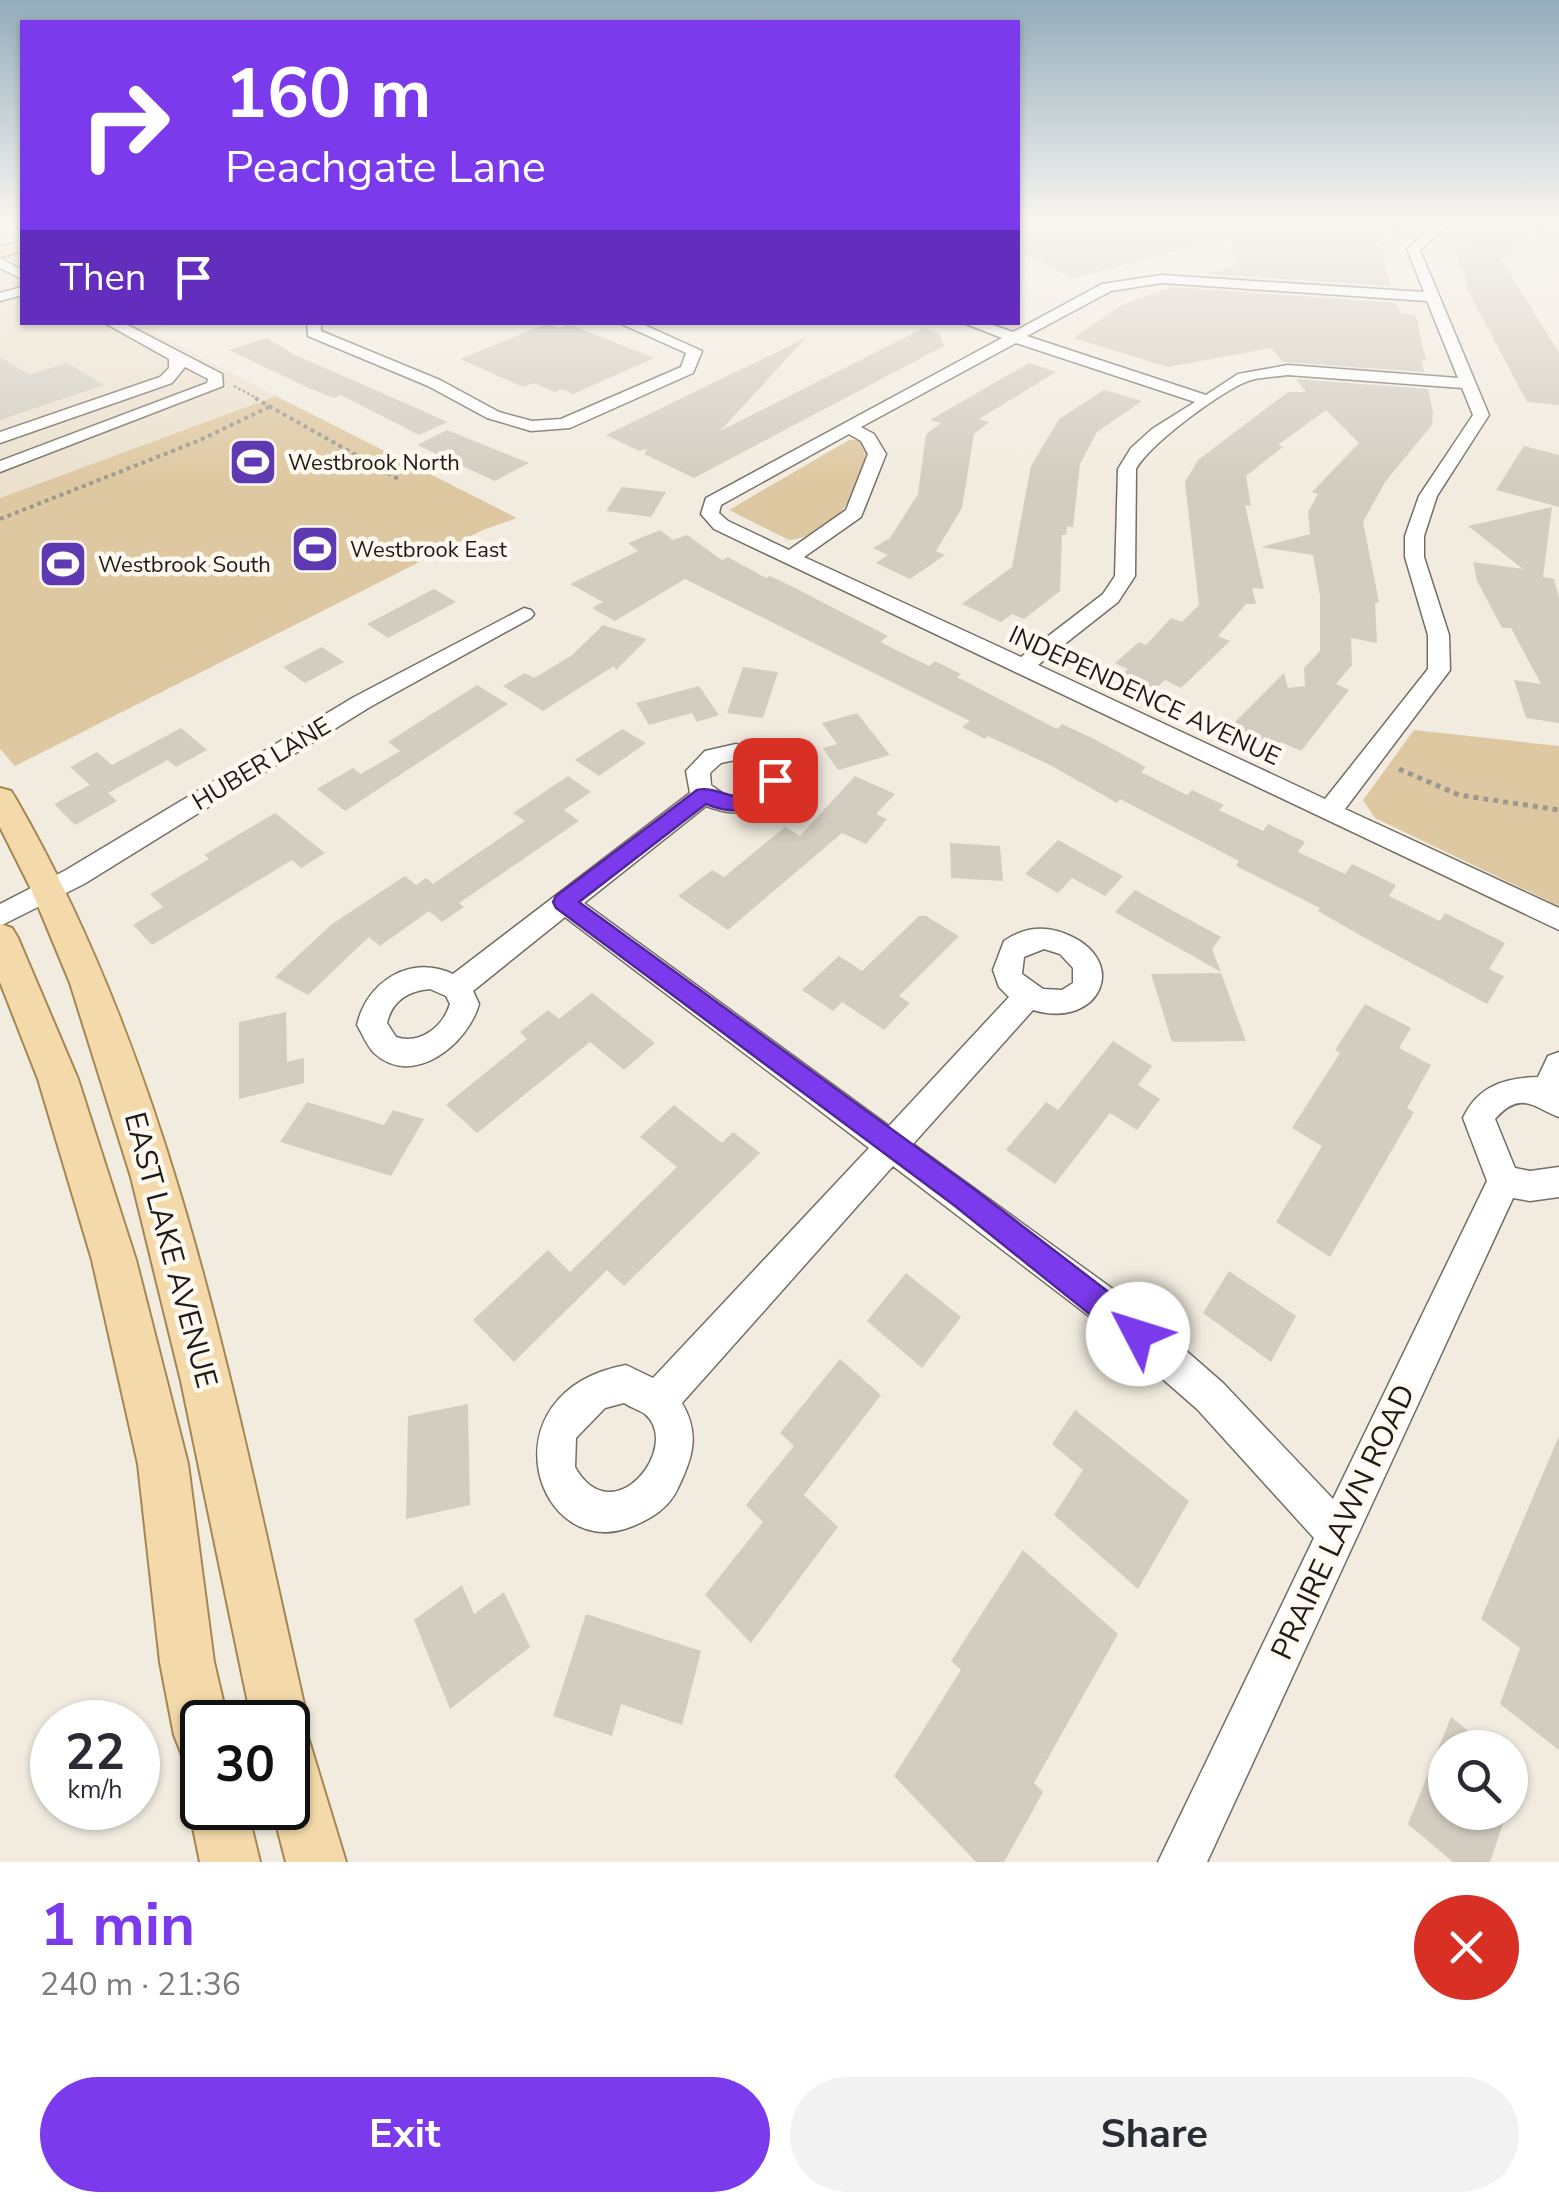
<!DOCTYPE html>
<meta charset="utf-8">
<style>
body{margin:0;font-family:"Nunito Sans",sans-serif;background:#f2f2f3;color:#2b2b33;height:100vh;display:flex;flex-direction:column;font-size:38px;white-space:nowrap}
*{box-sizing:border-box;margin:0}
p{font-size:32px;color:#7c7c81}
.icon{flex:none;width:55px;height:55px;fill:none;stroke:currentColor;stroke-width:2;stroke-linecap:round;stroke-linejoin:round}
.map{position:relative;height:1862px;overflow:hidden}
.side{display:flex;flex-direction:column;background:#fff;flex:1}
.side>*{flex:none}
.hud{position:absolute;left:20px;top:20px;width:1000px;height:305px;border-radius:0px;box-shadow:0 2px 8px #0004;background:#7c3aed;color:#fff;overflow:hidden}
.controls{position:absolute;left:1428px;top:1730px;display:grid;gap:20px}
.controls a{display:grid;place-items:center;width:100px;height:100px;border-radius:50%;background:#fff;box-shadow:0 2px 8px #0004;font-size:50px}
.speed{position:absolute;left:30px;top:1700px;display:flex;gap:20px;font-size:50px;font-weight:700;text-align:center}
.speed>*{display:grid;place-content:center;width:130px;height:130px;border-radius:50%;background:#fff;box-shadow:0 2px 8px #0004;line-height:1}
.speed small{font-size:25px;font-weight:400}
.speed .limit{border:5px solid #111;border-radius:15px;background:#fff;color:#111}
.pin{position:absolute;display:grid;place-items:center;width:85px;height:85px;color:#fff;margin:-42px;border-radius:20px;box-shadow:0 5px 15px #0006}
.me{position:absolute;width:110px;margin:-55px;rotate:310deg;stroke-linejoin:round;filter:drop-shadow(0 0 8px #0008)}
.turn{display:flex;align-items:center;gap:35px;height:210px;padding:0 40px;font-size:45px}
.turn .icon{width:130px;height:130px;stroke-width:2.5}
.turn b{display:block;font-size:70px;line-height:85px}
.then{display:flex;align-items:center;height:95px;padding:0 40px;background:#0003;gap:20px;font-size:38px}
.round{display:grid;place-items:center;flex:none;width:105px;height:105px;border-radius:52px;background:#f2f2f3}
.headline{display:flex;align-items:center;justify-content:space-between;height:170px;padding:0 40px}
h1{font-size:60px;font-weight:700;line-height:75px;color:#7c3aed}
.primary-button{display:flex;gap:20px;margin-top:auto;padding:20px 40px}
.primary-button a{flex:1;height:115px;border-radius:60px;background:#7c3aed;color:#fff;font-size:40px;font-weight:700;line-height:115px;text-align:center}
.primary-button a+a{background:#f2f2f3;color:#2b2b33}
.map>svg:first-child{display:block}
.built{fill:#ece1cf}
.green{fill:#dec8a1}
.building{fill:#d3cdc1}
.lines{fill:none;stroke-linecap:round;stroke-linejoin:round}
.minor-casing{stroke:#746f64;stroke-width:3}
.major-casing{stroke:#a48752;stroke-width:4}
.path-far2{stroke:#9c988f;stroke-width:2.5;stroke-dasharray:2.5 2.5;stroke-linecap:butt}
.path-far1{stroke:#9c988f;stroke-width:4;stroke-dasharray:4 4;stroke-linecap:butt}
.path{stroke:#9c988f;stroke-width:5;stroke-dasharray:5 5;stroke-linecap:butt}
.minor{fill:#fff;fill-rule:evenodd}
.major{fill:#f4daaa;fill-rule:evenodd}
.route{fill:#7c3aed;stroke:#51269a;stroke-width:2.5}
.labels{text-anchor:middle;stroke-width:9;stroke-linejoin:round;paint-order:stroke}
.far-poi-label{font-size:22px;fill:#1e1c18;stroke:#fff9f0;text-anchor:start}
.street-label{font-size:25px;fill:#1e1c18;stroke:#fff9f0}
.near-street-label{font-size:30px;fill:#1e1c18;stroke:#fff9f0}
</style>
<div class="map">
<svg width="1559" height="1862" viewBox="0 0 1559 1862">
<rect width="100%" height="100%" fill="#f2ece0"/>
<polygon class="built" points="22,252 22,322 174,323 150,331 276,396 0,498 0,258"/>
<g class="green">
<polygon points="276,396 517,518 483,530 15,766 0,749 0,498"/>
<path d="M 849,440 L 865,440 L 870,447 C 862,489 837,535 789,540 L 729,510 Z"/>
<polygon points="1414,730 1559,746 1559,906 1375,818 1363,800"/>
</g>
<g class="building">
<polygon points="1026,222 1407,222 1372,246 1382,246 1390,286 1208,274 1237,264 1229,237 1072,279 1018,250 1018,226"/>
<polygon points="1495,222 1547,222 1501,259 1559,353 1559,405 1527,402 1467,289 1464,270 1460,269 1455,250"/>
<polygon points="1171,287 1396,303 1400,313 1416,316 1426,361 1422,360 1424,372 1283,362 1271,348 1168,367 1073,338 1122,305"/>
<polygon points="548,323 560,328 569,324 654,358 573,394 562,389 555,392 533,383 523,387 460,359"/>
<polygon points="924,328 939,333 944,346 694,478 644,454 648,449 639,451 606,435 806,338 720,431"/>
<polygon points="267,338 293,354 448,422 419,435 341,395 334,398 309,388 229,350"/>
<polygon points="0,357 29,375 67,363 104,385 0,420"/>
<polygon points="1029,363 1056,372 979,419 989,422 974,434 962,508 936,551 945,555 910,579 876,563 888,555 873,548 890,538 918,494 926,434 941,423 930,420"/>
<polygon points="1296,379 1428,389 1433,413 1432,425 1385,482 1363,522 1379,602 1375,603 1377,643 1351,638 1352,665 1336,684 1349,690 1301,751 1281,742 1275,748 1230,727 1284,673 1288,688 1305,686 1304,668 1320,651 1320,596 1313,555 1261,547 1310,534 1308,512 1318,494 1312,492 1359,443 1326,410 1278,445 1283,447 1246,476 1251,506 1245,505 1264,589 1252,588 1256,604 1246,604 1218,636 1230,641 1181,688 1165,680 1155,689 1122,674 1128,669 1115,663 1139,642 1146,645 1171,618 1182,622 1199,605 1185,482 1198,460 1288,392 1306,392"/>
<polygon points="1104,390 1142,401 1097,432 1080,464 1073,527 1067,526 1066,535 1062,535 1060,591 1024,619 1012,614 1001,622 962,604 1012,567 1031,466 1059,419"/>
<polygon points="447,430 529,463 495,481 417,445"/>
<polygon points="1524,446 1559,455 1559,507 1496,490"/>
<polygon points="622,487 666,492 651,517 606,511"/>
<polygon points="1552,507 1543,577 1554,579 1559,597 1559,723 1526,718 1514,680 1541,684 1511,628 1502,628 1477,581 1473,562 1523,569 1468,526"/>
<polygon points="660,530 673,540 687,535 722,560 728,557 766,578 770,576 793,587 888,636 880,642 929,666 935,661 961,674 957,677 1057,729 1062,724 1094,739 1146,767 1141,772 1187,795 1192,790 1224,805 1219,810 1263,831 1268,824 1305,842 1298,852 1345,874 1352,864 1396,885 1389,896 1440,921 1445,913 1505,943 1489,969 1504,976 1487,1004 1365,938 1318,911 1320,908 1236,866 1239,861 1120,799 1117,803 1052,766 988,736 985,739 962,727 970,721 685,579 615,621 592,608 603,602 570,584 638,551 628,543"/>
<polygon points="434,589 456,602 388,638 367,624"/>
<polygon points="603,625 647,639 616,670 614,666 543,711 503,686 525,673 534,678 571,656"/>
<polygon points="322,647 344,662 305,683 283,667"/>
<polygon points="743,667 778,672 763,718 727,713"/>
<polygon points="477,685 508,704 345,811 317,789 353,768 361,774 400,751 388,742"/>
<polygon points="699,686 719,715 697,722 692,713 649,725 636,703"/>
<polygon points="857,713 890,755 838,770 823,748 837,744 822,723"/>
<polygon points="181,728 207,750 176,767 168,760 108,793 117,801 75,825 54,804 90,785 70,767 97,752 112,765"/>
<polygon points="622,729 646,743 599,776 575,760"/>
<polygon points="568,776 591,792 564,810 579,821 459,903 464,907 442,922 429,911 380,946 369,937 308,995 275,977 332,924 405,876 416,885 426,878 433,884 525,821 513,813"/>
<polygon points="855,776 895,794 876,814 887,819 866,844 842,833 728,930 678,896 712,870 724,877 785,827 800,836"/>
<polygon points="275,813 325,853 301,868 292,860 152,945 133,925 163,907 150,894 209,859 204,855"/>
<polygon points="1058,840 1123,876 1105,896 1072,878 1058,893 1025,874"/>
<polygon points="950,843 1000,846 1003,881 951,878"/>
<polygon points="1135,890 1221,937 1212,949 1221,972 1115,912"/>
<polygon points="919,916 926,916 959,936 899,996 910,1003 884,1030 842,1002 833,1011 802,990 839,956 862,971"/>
<polygon points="1221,973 1246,1041 1172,1042 1151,974"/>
<polygon points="592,993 655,1043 624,1070 590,1042 477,1133 446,1105 527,1039 520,1032 548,1010 559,1019"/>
<polygon points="1365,1004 1411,1028 1399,1048 1431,1065 1407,1108 1414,1112 1330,1257 1276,1222 1322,1146 1292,1128 1340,1053 1335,1050"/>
<polygon points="286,1012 287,1062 304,1058 304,1083 239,1099 239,1022"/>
<polygon points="1113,1041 1152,1066 1138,1085 1160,1099 1137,1130 1110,1113 1055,1184 1006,1150 1046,1102 1058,1110"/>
<polygon points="307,1102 384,1125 393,1110 424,1119 391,1176 280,1142"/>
<polygon points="674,1105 722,1143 733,1132 760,1153 624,1286 607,1270 514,1362 473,1320 548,1250 570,1272 677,1167 640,1137"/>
<polygon points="1229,1271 1296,1316 1271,1362 1203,1313"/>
<polygon points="906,1273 961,1317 922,1368 867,1321"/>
<polygon points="840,1359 881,1395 804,1495 838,1527 751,1643 705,1595 763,1522 746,1505 794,1446 780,1433"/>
<polygon points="468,1404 470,1505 406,1519 408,1416"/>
<polygon points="1075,1410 1189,1501 1138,1589 1054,1515 1083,1470 1052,1444"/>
<polygon points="1559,1436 1559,1750 1500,1704 1520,1648 1481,1619"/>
<polygon points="1023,1550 1118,1634 1034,1783 1043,1792 1004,1862 976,1862 894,1776 961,1670 951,1661"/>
<polygon points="462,1585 474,1614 504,1592 530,1647 450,1709 414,1620"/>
<polygon points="586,1614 701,1651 682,1725 621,1704 612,1736 553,1716"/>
<polygon points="1451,1717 1489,1748 1445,1748 1445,1812 1507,1812 1490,1862 1453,1862 1408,1824"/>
</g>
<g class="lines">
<g class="minor-casing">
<g id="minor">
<path d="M 1438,222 L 1451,222 L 1420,250 L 1489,415 L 1437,496 L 1424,536 L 1424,557 L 1449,635 L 1450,670 L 1345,809 L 1559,908 L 1559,930 L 714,529 L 701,514 L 706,498 L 1002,338 L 961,322 L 984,322 L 1013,332 L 1102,284 L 1162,275 L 1424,292 L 1407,249 ZM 1162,283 L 1427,301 L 1458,378 L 1288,365 L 1238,374 L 1206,395 L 1027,336 L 1111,291 ZM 1016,343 L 1195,402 L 1152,429 L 1131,448 L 1118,469 L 1115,576 L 1103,594 L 1021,657 L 804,557 L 861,517 L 886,454 L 874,434 L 861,427 ZM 1288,375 L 1462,388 L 1473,415 L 1419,496 L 1405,536 L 1405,557 L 1428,635 L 1428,669 L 1325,799 L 1038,665 L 1118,602 L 1135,576 L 1136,469 C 1151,443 1220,392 1248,381 C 1260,377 1276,377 1288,375 ZM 849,434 L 861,441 L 868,454 L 846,510 L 789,550 L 728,521 L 719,513 L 721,505 Z"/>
<polygon points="0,258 22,270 22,279 0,268"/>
<polygon points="22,287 22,295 0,301 0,293"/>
<polygon points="103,322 122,322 222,374 223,386 0,472 0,461 207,383 208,379 185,367 172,383 0,443 0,432 160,377 169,368 169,359"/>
<polygon points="307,322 321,322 321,331 440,380 499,412 532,421 561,419 681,367 686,353 617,322 638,322 702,351 693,373 570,428 531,431 487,418 428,386 308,336"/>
<polygon points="524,608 531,610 534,614 531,618 370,707 84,884 0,926 0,904 66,870 354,697"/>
<path d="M 736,744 L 776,757 L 787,780 C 770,814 740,819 706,806 L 584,903 L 889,1126 L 1009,997 L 999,987 L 993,970 L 1004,941 C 1020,930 1038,926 1057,931 C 1134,954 1103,1031 1033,1010 L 913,1144 L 1128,1300 L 1223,1383 L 1333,1499 L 1487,1181 L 1463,1118 C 1478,1086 1504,1078 1538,1077 L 1548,1056 L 1559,1052 L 1559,1117 C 1533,1107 1521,1090 1495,1119 L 1515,1168 L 1530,1171 L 1559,1167 L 1559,1197 L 1530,1201 L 1513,1198 L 1207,1862 L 1158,1862 L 1314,1538 L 1197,1409 L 1102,1326 L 893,1166 L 682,1403 C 700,1434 693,1457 678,1488 C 669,1508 652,1518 633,1526 C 536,1566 481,1392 626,1365 L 653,1378 L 869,1148 L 565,917 L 473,991 L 479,1004 C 468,1044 413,1089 374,1053 C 367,1046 362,1033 357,1025 C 367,981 411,954 453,974 L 690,793 L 686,771 L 705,751 ZM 735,760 L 758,768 L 763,780 L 745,796 L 726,796 L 711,785 L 710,773 L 721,763 ZM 1044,949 L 1060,954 L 1073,968 L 1073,983 L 1062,990 L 1043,989 L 1022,974 L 1024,957 ZM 430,989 L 446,996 L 450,1004 C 443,1027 420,1045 396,1037 L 387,1023 C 392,1001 408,991 430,989 ZM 624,1403 C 630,1407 639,1410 645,1414 C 683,1446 613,1535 575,1467 L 576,1438 L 605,1408 Z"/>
</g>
</g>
<g class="major-casing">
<g id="major">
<polygon points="22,241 22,251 0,257 0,247"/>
<path d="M 0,788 L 11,791 L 16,799 C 178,1079 237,1410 308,1722 L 303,1734 L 308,1737 L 346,1862 L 286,1862 L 272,1808 L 288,1808 L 288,1722 L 252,1722 L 181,1381 L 131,1177 L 70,983 L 31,889 L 0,827 Z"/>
<polygon points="0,924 12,928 18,938 78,1079 136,1260 188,1464 214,1662 228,1722 202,1722 202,1763 182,1755 174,1735 160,1662 138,1464 92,1260 38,1079 0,982"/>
<polygon points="202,1785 202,1808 247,1808 260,1862 200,1862 189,1808 197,1787"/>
</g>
</g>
<polyline class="path-far2" points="234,386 260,400"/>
<g class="path-far1">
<polyline points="255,398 400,480"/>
<polyline points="0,519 198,441 271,406"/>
</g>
<polyline class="path" points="1399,769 1459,795 1559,810"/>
<use href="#minor" class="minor"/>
<use href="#major" class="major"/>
</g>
<linearGradient id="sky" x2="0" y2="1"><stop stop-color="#94acba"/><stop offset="0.46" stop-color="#f9f6f1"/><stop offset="1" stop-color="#f9f6f1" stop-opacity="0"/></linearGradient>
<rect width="1559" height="482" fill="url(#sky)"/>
<path class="route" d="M 775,773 L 785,780 C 774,813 735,816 706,804 L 579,902 L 974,1189 L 1149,1323 L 1153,1334 L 1149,1345 L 1138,1349 L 1128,1345 L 955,1206 L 556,908 L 553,902 L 556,896 L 697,790 C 725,784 745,818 768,775 Z"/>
<defs>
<g id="stadium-square" transform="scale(2.5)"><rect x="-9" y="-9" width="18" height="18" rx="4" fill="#5e39b1" stroke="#fff9f0"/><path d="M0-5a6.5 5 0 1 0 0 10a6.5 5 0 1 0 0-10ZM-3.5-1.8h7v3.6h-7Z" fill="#fff"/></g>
</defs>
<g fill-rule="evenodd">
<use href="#stadium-square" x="253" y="462"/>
<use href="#stadium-square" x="315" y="549"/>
<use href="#stadium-square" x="63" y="564"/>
</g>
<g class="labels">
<g class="far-poi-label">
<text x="288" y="470">Westbrook North</text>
<text x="350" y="557">Westbrook East</text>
<text x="98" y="572">Westbrook South</text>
</g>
<g class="street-label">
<text transform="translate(1145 695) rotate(25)" y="9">INDEPENDENCE AVENUE</text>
<text transform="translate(261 763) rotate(-31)" y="9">HUBER LANE</text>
</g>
<g class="near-street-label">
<text transform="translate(171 1250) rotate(75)" y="10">EAST LAKE AVENUE</text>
<text transform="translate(1343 1522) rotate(-65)" y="10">PRAIRE LAWN ROAD</text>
</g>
</g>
</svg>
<div class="controls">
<a><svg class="icon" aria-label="search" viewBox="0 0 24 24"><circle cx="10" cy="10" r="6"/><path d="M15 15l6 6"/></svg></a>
</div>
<div class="speed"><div>22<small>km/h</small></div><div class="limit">30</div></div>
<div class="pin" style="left:775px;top:780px;background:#d93025"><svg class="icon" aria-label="arrive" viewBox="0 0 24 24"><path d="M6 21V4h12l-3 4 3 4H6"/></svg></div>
<svg class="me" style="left:1138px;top:1334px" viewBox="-20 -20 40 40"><circle r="19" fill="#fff"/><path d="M0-13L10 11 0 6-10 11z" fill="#7c3aed"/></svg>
<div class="hud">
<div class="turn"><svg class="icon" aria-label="right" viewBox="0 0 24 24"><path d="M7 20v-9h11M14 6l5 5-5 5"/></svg><div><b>160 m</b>Peachgate Lane</div></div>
<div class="then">Then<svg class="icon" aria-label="arrive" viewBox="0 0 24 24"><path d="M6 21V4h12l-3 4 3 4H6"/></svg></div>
</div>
</div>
<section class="side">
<div class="headline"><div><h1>1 min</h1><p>240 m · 21:36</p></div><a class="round" style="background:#d93025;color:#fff"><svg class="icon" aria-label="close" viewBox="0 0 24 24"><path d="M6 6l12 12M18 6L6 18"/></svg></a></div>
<div class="primary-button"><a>Exit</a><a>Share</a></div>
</section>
